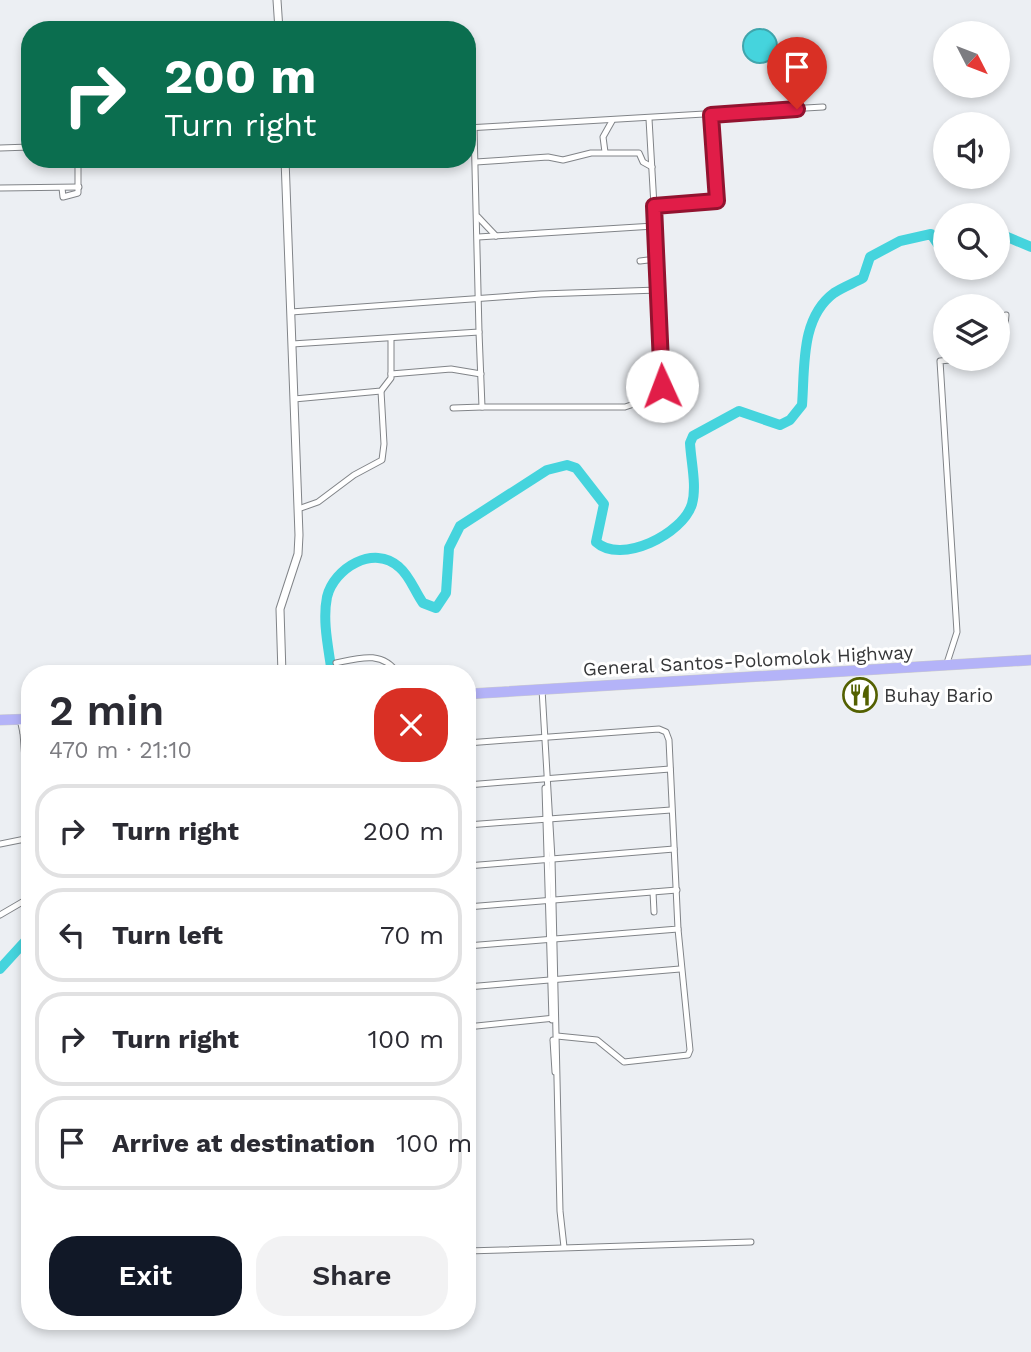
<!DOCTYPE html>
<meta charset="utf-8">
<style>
body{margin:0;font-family:"Work Sans",sans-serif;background:#f2f2f3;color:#2b2b33;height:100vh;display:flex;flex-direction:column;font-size:26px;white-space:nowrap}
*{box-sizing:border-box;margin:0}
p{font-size:23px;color:#7c7c81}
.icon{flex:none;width:38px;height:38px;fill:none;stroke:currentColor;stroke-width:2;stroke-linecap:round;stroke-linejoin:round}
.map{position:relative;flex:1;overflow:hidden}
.panel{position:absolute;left:21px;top:665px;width:455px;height:665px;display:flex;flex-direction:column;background:#fff;border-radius:28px;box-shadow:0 4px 10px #0003}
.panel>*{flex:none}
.top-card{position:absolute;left:21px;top:21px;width:455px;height:147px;border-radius:28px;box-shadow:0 4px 10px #0003;background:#0b6e4f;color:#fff;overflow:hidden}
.needle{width:46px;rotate:132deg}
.controls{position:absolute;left:933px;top:21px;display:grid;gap:14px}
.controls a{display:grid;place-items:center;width:77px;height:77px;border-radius:50%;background:#fff;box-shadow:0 4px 10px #0003;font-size:35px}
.pin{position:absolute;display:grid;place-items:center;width:60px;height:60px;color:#fff;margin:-72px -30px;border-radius:50% 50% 50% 0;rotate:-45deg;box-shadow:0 0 7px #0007}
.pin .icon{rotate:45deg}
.me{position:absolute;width:77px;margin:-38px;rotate:358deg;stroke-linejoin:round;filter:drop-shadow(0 0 5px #0008)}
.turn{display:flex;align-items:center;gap:24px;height:147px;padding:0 28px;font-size:32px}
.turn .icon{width:91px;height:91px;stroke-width:2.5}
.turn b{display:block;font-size:49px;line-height:60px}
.round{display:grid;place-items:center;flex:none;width:74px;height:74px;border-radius:28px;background:#f2f2f3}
.headline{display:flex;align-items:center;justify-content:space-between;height:119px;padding:0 28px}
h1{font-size:42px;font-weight:600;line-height:52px}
.cta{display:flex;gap:14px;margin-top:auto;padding:14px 28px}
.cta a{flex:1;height:80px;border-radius:28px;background:#111827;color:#fff;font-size:28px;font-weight:600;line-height:80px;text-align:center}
.cta a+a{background:#f2f2f3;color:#2b2b33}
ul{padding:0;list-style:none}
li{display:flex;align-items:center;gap:21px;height:94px;margin:0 14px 10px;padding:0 14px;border:4px solid #e1e1e2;border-radius:28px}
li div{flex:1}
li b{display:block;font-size:26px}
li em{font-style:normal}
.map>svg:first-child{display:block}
.water{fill:#45d4dd;stroke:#40a5ac;stroke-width:2}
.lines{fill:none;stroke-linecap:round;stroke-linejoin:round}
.river{stroke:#45d4dd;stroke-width:10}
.minor-casing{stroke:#818488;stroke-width:7}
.tertiary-casing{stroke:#818488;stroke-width:9}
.trunk-casing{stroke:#cbcbcc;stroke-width:11}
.minor{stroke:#fff;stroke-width:5}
.tertiary{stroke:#fff;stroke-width:7}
.trunk{stroke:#b4b3f8;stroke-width:10}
.route-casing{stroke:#92132f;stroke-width:18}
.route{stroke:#e11d48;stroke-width:12}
.labels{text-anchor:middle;stroke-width:6;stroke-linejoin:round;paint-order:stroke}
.street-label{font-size:19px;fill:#363739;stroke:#fff}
.poi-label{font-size:19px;fill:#363739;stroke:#fff;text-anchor:start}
</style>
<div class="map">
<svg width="1031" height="1352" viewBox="0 0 1031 1352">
<rect width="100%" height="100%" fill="#eceff3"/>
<circle class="water" cx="760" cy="46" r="17"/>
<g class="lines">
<g class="river">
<polyline points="998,233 1031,247"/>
<path d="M 332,674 C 329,650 322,622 327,597 C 334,568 374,544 399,567 C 410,576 415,592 423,603 L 436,608 L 446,593 L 449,548 L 460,526 L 547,470 L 567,465 L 576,468 L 604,504 L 596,542 C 621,565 683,534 692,504 C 697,486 691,462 690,443 L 693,436 L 739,411 L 780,425 L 790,420 L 802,405 C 805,368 800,318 834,293 C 843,287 854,283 863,278 L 870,257 L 900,241 L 931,234 L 945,255"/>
<polyline points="0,969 30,936"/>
</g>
<g class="minor-casing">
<g id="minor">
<polyline points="649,119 654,206 717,201 711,115"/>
<polyline points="467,128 823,107"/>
<polyline points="0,148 30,147"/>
<polyline points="605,152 603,137 612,121"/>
<polyline points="476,162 548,157 563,160 591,153 639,153 643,162 652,167"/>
<polyline points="0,188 79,187"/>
<polyline points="62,188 63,197 78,193 78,159"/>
<polyline points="478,217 496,236"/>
<polyline points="654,226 662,386"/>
<polyline points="478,237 654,226 654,206"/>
<polyline points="640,261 656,259"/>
<polyline points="291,312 541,294 658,290"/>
<polyline points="998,343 1004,337 1006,315"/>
<polyline points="292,344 479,332 474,127"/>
<polyline points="638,372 662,371"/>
<polyline points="391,374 451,369 481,374"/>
<polyline points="294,399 381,391 391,378 391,339"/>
<polyline points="482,407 625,407 637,403"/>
<polyline points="453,408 482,407 479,332"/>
<polyline points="298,509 318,502 354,475 382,460 384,444 381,391"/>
<path d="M 336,663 C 359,658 383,650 398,674"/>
<polyline points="946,666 957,632 940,361 960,359"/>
<polyline points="542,689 552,859 560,1211 564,1247"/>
<polyline points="20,719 23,733 30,734"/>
<polyline points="23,733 30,825"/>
<polyline points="467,743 659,729 666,732 669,740 678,929 467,946"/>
<polyline points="467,785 670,769"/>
<polyline points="545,788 552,1020"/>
<polyline points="467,825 671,810"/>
<polyline points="0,844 30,838"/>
<polyline points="467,866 674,849"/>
<polyline points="653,892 654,912"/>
<polyline points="467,907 677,890"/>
<polyline points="0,915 24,901"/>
<polyline points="467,987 680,969"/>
<polyline points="467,1027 555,1018"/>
<polyline points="557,1036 597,1040 624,1062 688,1055 690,1050 678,929"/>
<polyline points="553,1040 555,1072"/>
<polyline points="467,1251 751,1242"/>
</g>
</g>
<g class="tertiary-casing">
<g id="tertiary">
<polyline points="277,0 279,30"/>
<polyline points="282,674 280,609 298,554 299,535 285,159"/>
</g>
</g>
<g class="trunk-casing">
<g id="trunk">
<polyline points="467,694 1031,660"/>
<polyline points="0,720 30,719"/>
</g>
</g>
<use href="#minor" class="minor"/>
<use href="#tertiary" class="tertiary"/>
<use href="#trunk" class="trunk"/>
</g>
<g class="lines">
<g class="route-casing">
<polyline id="route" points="662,386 654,206 717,201 711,115 797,109"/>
</g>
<use href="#route" class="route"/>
</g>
<defs>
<g id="restaurant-ring" transform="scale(1.75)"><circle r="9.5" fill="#fff" stroke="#536000" stroke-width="1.5"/><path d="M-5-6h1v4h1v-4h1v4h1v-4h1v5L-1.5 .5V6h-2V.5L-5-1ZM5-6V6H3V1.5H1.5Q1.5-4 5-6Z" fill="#536000"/></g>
</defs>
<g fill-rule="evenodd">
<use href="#restaurant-ring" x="860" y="695"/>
</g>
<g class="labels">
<g class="street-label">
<text transform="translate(748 660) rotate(-3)" y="7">General Santos-Polomolok Highway</text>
</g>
<g class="poi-label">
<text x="884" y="702">Buhay Bario</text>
</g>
</g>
</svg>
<div class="controls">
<a><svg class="needle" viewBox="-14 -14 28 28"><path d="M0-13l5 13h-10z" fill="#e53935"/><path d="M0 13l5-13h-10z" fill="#7c7c81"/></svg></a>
<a><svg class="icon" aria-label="sound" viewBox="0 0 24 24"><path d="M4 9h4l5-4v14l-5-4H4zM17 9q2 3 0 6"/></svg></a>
<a><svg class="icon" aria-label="search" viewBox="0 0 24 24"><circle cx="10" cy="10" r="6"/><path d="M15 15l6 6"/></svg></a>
<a><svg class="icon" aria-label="layers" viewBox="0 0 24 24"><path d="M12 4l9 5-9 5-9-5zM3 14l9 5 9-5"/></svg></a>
</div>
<div class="pin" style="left:797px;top:109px;background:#d93025"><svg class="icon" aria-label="arrive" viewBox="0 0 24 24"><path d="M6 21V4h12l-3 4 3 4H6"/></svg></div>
<svg class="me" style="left:662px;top:386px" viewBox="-20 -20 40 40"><circle r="19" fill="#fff"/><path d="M0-13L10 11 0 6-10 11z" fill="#e11d48"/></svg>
<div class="top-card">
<div class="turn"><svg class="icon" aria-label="right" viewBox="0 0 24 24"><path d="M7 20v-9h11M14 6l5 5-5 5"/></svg><div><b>200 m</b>Turn right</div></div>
</div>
<section class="panel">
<div class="headline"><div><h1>2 min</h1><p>470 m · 21:10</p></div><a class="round" style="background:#d93025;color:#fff"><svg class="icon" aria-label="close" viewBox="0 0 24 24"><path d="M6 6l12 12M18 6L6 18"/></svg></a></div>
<ul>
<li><svg class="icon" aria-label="right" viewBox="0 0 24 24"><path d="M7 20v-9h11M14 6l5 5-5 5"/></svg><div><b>Turn right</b></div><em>200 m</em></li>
<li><svg class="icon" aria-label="left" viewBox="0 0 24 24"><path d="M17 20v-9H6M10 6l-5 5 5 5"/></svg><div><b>Turn left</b></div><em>70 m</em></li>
<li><svg class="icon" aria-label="right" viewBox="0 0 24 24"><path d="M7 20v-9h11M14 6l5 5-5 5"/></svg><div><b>Turn right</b></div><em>100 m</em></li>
<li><svg class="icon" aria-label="arrive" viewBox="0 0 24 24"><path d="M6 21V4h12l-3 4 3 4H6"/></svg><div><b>Arrive at destination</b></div><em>100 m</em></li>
</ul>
<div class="cta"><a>Exit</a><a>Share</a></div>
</section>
</div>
